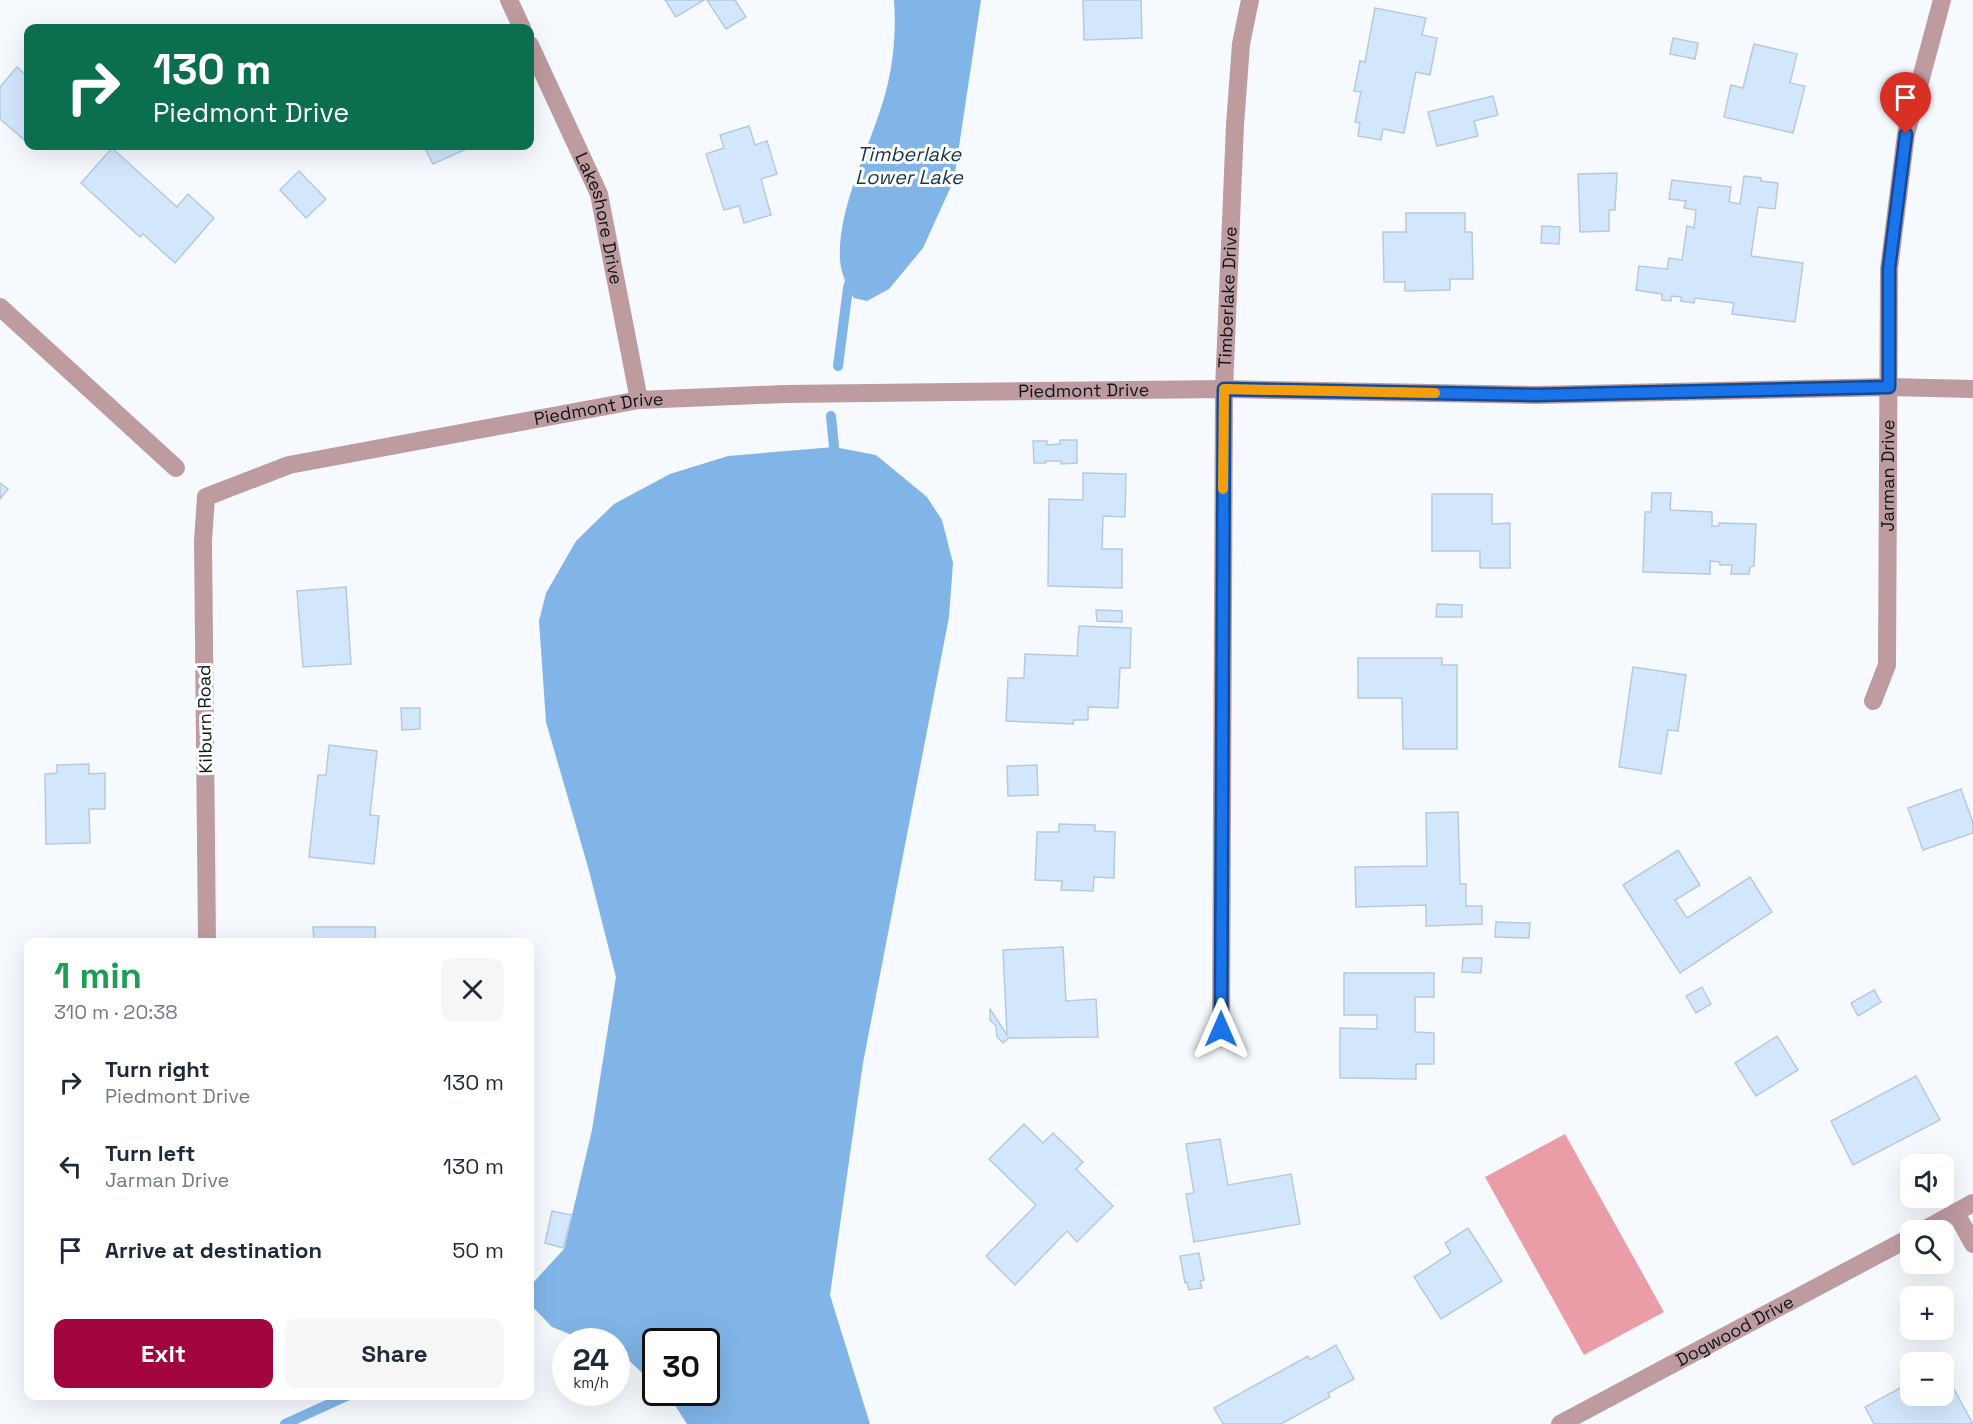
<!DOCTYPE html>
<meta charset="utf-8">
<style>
body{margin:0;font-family:"Space Grotesk",sans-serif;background:#f6f6f7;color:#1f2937;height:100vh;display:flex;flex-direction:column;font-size:22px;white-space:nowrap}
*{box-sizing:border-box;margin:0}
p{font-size:20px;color:#747a83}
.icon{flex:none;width:33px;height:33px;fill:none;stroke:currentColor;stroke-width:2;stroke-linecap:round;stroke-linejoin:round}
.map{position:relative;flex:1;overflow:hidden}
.sheet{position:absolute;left:24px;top:938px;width:510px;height:462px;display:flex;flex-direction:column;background:#fff;border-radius:12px;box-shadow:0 6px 24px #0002}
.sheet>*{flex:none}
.guide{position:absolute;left:24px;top:24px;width:510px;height:126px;border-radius:12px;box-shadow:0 6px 24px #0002;background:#0b6e4f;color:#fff;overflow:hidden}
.tools{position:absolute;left:1900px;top:1154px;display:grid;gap:12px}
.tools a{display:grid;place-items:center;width:54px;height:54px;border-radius:12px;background:#fff;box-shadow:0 6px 24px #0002;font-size:30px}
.speed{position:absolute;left:552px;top:1328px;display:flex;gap:12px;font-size:30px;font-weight:700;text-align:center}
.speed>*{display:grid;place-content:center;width:78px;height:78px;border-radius:50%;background:#fff;box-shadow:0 6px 24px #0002;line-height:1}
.speed small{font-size:15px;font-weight:400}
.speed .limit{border:3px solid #111;border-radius:9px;background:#fff;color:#111}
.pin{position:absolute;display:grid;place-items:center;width:51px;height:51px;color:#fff;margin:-62px -26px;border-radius:50% 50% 50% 0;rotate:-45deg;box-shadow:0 0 6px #0007}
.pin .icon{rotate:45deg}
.me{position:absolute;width:66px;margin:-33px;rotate:0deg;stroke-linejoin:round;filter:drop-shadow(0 0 4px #0008)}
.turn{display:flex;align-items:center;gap:21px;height:126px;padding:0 30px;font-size:27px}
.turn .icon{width:78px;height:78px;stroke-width:2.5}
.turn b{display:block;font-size:42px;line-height:51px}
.round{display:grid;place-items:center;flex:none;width:63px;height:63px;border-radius:12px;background:#f6f6f7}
.overview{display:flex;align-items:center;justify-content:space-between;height:102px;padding:0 30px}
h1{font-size:36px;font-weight:700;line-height:45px;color:#1e9e55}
.button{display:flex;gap:12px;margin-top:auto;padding:12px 30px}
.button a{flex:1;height:69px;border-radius:12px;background:#a2053d;color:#fff;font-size:24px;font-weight:700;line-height:69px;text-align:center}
.button a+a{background:#f6f6f7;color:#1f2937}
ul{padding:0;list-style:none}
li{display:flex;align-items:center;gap:18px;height:84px;padding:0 30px}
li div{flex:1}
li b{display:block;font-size:22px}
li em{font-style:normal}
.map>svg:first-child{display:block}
.forest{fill:#ea9da7}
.water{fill:#81b5e8}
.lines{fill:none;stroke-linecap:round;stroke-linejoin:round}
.stream{stroke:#81b5e8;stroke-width:10}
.building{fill:#d3e7fc;stroke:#b6cade;stroke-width:1.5}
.minor{stroke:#be9b9f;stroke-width:18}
.route-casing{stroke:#114b97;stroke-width:15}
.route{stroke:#1a73e8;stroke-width:10}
.slow{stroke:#f59e0b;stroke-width:10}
.labels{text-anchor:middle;stroke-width:6;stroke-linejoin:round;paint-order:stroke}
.street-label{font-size:18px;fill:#0e151c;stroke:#fff}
.water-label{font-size:20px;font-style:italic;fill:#113759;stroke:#fff}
</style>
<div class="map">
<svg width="1973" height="1424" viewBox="0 0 1973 1424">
<rect width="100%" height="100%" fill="#f6faff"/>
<polygon class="forest" points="1565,1134 1664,1312 1584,1355 1485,1177"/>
<g class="water">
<path d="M 894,0 L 981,0 L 954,180 L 923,248 L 889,289 L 867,301 L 854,298 C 847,287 841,273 840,260 C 837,205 874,140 887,87 C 894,59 896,29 894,0 Z"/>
<polygon points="834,447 876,455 927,497 942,520 953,563 949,617 863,1063 830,1295 870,1424 687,1424 671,1399 663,1392 706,1392 706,1341 656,1341 655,1385 623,1355 617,1352 616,1341 587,1341 552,1327 530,1304 530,1286 564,1249 592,1130 616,977 588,867 546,722 539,621 546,593 576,541 614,504 670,474 728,456"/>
</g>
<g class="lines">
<g class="stream">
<polyline points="838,366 848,288 852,275"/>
<polyline points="831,416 834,447 832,459"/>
<polyline points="285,1424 349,1395"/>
</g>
</g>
<g class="building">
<polygon points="665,0 704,0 676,17"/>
<polygon points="707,0 735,0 746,17 726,29"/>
<polygon points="1083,0 1141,0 1142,38 1084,40"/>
<polygon points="1375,8 1426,18 1422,35 1437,38 1430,75 1416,72 1404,133 1383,129 1381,140 1358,136 1360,123 1355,122 1361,92 1354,91 1360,61 1365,62"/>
<polygon points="1673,38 1698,43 1695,59 1670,54"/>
<polygon points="1754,44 1797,54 1790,83 1805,86 1793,133 1724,117 1731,85 1743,88"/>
<polygon points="17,67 28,77 28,143 0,119 0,87"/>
<polygon points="1493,96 1498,115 1474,121 1478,136 1437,146 1428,112"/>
<polygon points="749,126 755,145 767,141 777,174 761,179 771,215 744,223 739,206 724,210 706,154 724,148 720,135"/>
<polygon points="424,146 473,146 433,164"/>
<polygon points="112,148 177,207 188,194 214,218 175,263 143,234 140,237 81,183"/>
<polygon points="299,171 326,199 306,218 280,190"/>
<polygon points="1617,173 1615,210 1609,210 1609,231 1580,232 1578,174"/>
<polygon points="1744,176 1761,178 1761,181 1778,183 1775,209 1758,207 1751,256 1803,263 1795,322 1732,314 1734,303 1695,298 1694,303 1681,301 1681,297 1671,296 1671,301 1662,300 1662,294 1636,290 1639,266 1667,269 1669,258 1682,260 1687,226 1694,228 1696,210 1684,208 1686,201 1669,199 1672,180 1731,187 1729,202 1740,204"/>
<polygon points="1406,213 1465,213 1465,232 1472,232 1473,279 1450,279 1450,290 1405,291 1405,282 1384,282 1383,232 1406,232"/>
<polygon points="1542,226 1560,227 1559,244 1541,243"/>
<polygon points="1060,440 1077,440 1077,463 1061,464 1061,461 1046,461 1046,463 1034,463 1033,441 1047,441 1047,445 1060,444"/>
<polygon points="1083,473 1126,474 1125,517 1103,516 1102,549 1122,549 1122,588 1048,586 1049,499 1083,500"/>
<polygon points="0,483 8,489 0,499"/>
<polygon points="1652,493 1671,493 1670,510 1712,512 1712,526 1719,526 1719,523 1756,524 1754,566 1750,567 1749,574 1731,574 1732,565 1720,565 1720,562 1710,561 1710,574 1643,572 1645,512 1651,512"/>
<polygon points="1432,494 1492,494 1492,524 1510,523 1510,568 1480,568 1480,551 1432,551"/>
<polygon points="346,587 351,664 303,667 297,591"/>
<polygon points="1437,604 1462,605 1462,617 1436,617"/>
<polygon points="1096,610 1122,611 1122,622 1097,621"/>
<polygon points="1079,626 1131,628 1130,668 1120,668 1118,708 1088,707 1088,720 1074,720 1073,724 1006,721 1008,678 1024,678 1025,654 1077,656"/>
<polygon points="1358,658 1442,658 1442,665 1457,665 1457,749 1403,749 1402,698 1358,698"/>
<polygon points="1633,667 1686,675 1678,731 1668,730 1661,774 1619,767"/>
<polygon points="401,708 420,708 420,729 402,730"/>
<polygon points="329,745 377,751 370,815 379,816 374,864 309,857 318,775 326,775"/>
<polygon points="89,764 89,774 105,773 105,809 89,809 90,843 46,844 45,774 57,773 57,765"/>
<polygon points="1037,765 1038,795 1008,796 1007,766"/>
<polygon points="1961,789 1973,823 1973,833 1923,850 1908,808"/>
<polygon points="1458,812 1460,884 1466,884 1466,906 1482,906 1482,924 1426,926 1426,905 1356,907 1355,867 1427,866 1426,813"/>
<polygon points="1059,824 1095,825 1095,831 1115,832 1114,878 1094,877 1093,891 1061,890 1062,881 1035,880 1037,832 1059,832"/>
<polygon points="1678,850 1700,885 1675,900 1687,918 1750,877 1772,912 1680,973 1623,885"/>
<polygon points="1496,922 1530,923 1529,938 1495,937"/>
<polygon points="313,927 375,927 376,942 314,942"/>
<polygon points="1063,947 1066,1001 1096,999 1098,1037 1009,1038 1003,1043 997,1037 996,1026 990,1020 990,1009 1007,1035 1003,950"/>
<polygon points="1463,958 1482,958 1481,973 1462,972"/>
<polygon points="1344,973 1434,973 1434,997 1415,997 1415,1032 1434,1033 1434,1064 1416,1064 1416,1079 1340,1078 1340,1028 1377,1029 1377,1015 1344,1015"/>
<polygon points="1702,987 1711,1004 1696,1013 1686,996"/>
<polygon points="1874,990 1881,1002 1858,1016 1851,1003"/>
<polygon points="1777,1036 1798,1070 1756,1096 1735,1063"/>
<polygon points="1916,1076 1940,1120 1853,1165 1831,1121"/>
<polygon points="1024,1124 1043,1143 1053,1133 1083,1162 1076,1169 1113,1206 1077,1242 1067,1231 1015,1285 986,1256 1036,1205 989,1159"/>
<polygon points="1220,1139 1228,1185 1291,1174 1300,1224 1194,1242 1186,1194 1194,1193 1186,1144"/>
<polygon points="552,1211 572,1215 563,1248 545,1243"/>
<polygon points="1468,1228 1502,1281 1441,1319 1414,1277 1451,1253 1445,1243"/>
<polygon points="1199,1253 1204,1280 1200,1281 1202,1288 1189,1290 1187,1282 1185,1283 1180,1256"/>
<polygon points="1336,1345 1354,1379 1328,1393 1330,1397 1281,1424 1223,1424 1214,1408 1308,1356 1310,1360"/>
<polygon points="1944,1371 1973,1424 1874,1424 1865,1407 1911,1382 1911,1395 1944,1395"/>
</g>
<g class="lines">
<g class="minor">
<polyline points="509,0 522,28"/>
<path id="s1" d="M 530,45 L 599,194 L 639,400"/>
<polyline points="0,307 176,468"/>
<path id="s2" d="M 1873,701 L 1887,665 L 1889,269 L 1906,134 L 1942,0"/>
<path id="s3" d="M 207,942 L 203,541 L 206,497 L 289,465 L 639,400 L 784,394 L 1224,389 L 1536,395 L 1889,387 L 1973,389"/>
<path id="s4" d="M 1221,1029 L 1224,389 L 1235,125 L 1241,44 L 1250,0"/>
<polyline points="1956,1213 1973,1244"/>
<polyline points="1924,1230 1973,1203"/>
<path id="s5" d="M 1560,1424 L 1911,1237"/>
</g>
</g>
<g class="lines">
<g class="route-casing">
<polyline id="route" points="1221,1029 1224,389 1536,395 1889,387 1889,268 1906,134"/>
</g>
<use href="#route" class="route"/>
<polyline class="slow" points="1223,489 1224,389 1435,393"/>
</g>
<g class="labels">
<g class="street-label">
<text dy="6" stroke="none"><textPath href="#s1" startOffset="188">Lakeshore Drive</textPath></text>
<text dy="6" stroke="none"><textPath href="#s4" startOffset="732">Timberlake Drive</textPath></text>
<text dy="6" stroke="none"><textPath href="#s3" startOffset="1335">Piedmont Drive</textPath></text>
<text dy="6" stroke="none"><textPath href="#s3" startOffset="849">Piedmont Drive</textPath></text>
<text dy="6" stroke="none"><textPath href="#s2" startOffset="228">Jarman Drive</textPath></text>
<text transform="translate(205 719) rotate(-91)" y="6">Kilburn Road</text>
<text dy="6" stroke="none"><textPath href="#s5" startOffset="198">Dogwood Drive</textPath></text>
</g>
<g class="water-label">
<text x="909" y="161">Timberlake<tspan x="909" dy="23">Lower Lake</tspan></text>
</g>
</g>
</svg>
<div class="tools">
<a><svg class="icon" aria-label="sound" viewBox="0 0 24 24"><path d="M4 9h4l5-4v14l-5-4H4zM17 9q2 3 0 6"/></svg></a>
<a><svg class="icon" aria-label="search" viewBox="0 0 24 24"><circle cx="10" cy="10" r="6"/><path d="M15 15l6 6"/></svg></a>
<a>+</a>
<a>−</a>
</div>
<div class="speed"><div>24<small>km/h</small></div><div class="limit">30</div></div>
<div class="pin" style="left:1906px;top:134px;background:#d93025"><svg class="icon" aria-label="arrive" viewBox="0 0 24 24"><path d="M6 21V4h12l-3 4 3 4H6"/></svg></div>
<svg class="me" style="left:1221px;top:1029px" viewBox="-20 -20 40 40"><path d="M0-17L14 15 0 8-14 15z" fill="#1a73e8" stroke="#fff" stroke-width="4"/></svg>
<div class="guide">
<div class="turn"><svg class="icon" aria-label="right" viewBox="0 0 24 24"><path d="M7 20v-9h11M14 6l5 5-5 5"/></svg><div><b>130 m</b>Piedmont Drive</div></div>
</div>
<section class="sheet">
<div class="overview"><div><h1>1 min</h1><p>310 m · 20:38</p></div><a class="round"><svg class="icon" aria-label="close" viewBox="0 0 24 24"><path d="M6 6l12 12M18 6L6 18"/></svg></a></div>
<ul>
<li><svg class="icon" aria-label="right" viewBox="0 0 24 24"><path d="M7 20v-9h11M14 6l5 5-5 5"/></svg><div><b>Turn right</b><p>Piedmont Drive</p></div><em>130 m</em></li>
<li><svg class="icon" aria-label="left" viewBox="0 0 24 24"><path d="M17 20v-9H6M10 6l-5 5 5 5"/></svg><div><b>Turn left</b><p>Jarman Drive</p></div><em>130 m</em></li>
<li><svg class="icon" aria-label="arrive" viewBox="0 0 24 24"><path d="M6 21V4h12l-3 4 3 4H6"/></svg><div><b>Arrive at destination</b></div><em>50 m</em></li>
</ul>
<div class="button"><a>Exit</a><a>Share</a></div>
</section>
</div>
